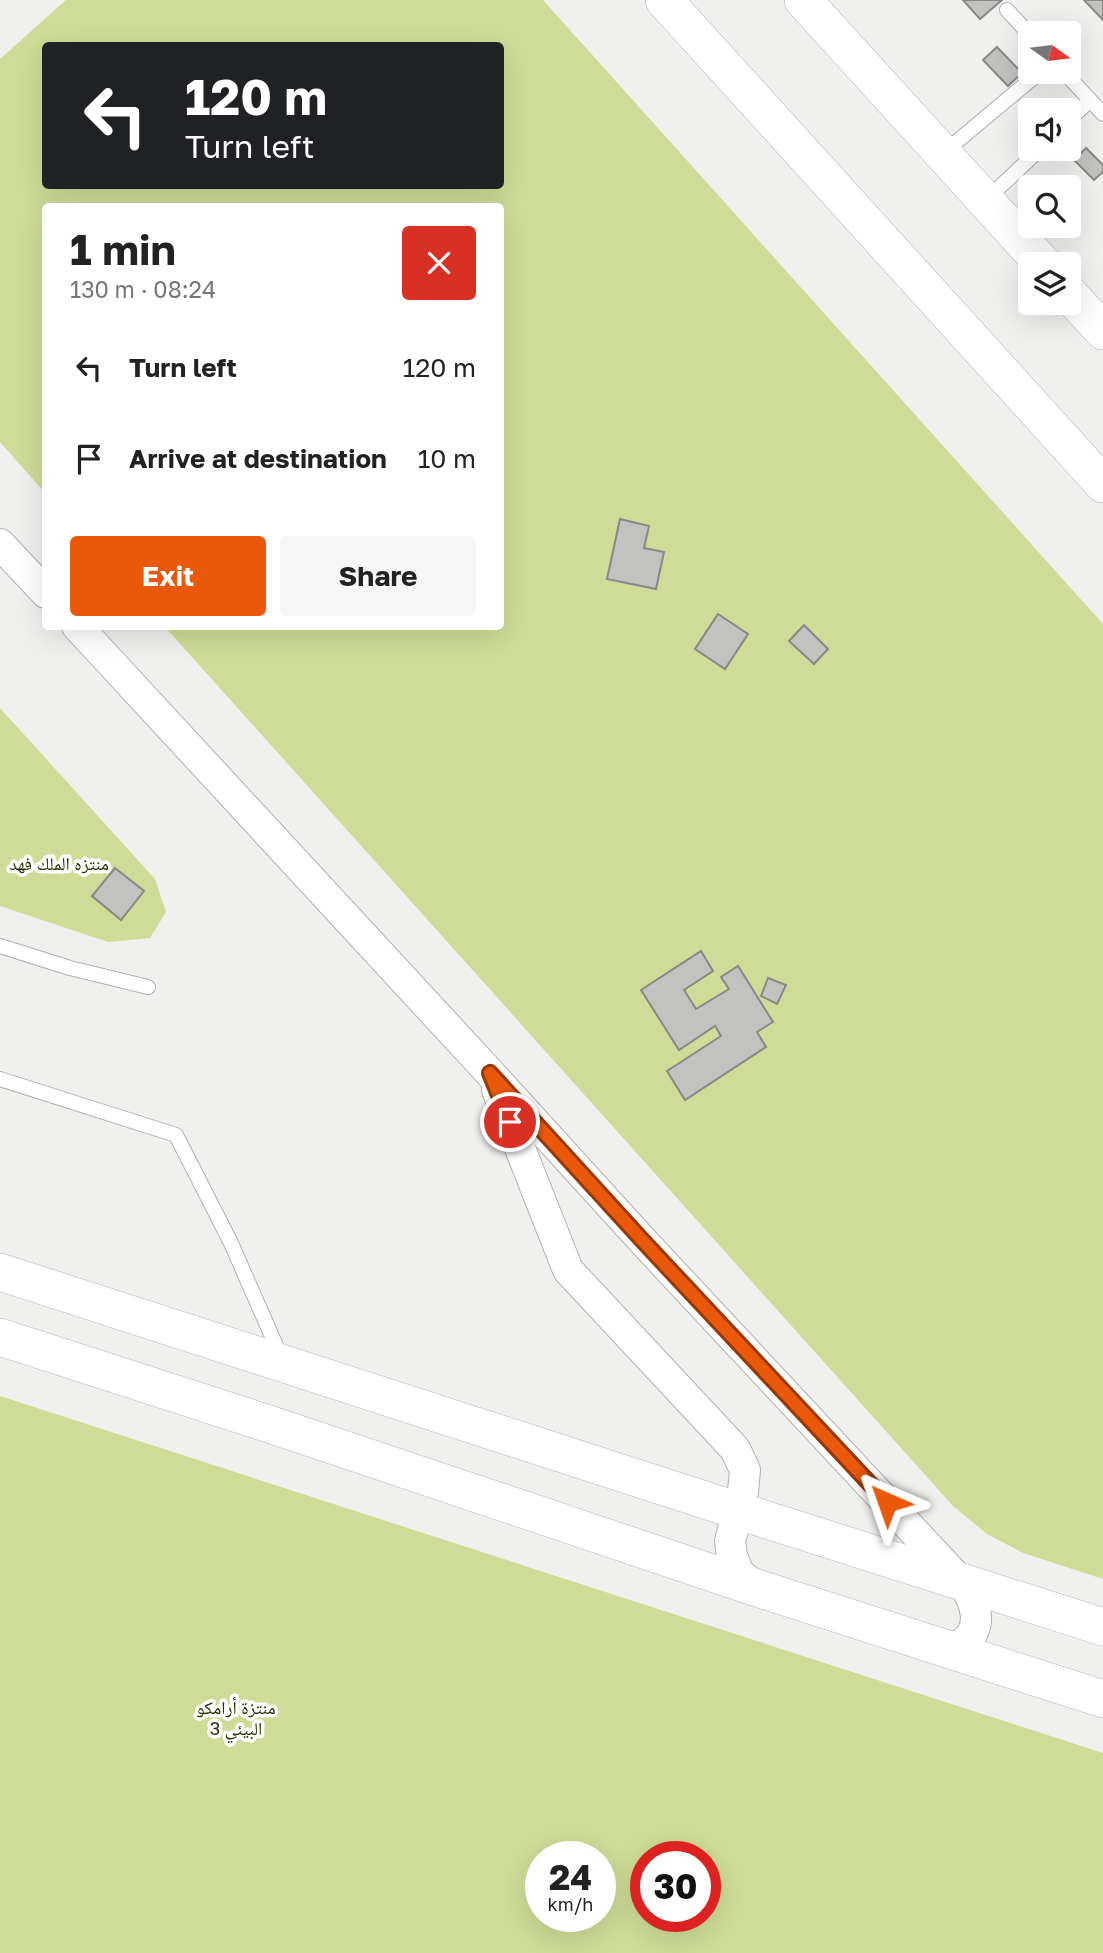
<!DOCTYPE html>
<meta charset="utf-8">
<style>
body{margin:0;font-family:"Golos Text","Noto Naskh Arabic",sans-serif;background:#f6f6f6;color:#222;height:100vh;display:flex;flex-direction:column;font-size:26px;white-space:nowrap}
*{box-sizing:border-box;margin:0}
p{font-size:23px;color:#767676}
.icon{flex:none;width:38px;height:38px;fill:none;stroke:currentColor;stroke-width:2;stroke-linecap:round;stroke-linejoin:round}
.map{position:relative;flex:1;overflow:hidden}
.drawer{position:absolute;left:42px;top:203px;width:462px;height:427px;display:flex;flex-direction:column;background:#fff;border-radius:7px;box-shadow:0 7px 28px #0002}
.drawer>*{flex:none}
.banner{position:absolute;left:42px;top:42px;width:462px;height:147px;border-radius:7px;box-shadow:0 7px 28px #0002;background:#202124;color:#fff;overflow:hidden}
.needle{width:46px;rotate:104deg}
.fabs{position:absolute;left:1018px;top:21px;display:grid;gap:14px}
.fabs a{display:grid;place-items:center;width:63px;height:63px;border-radius:7px;background:#fff;box-shadow:0 7px 28px #0002;font-size:35px}
.speed{position:absolute;left:525px;top:1841px;display:flex;gap:14px;font-size:35px;font-weight:700;text-align:center}
.speed>*{display:grid;place-content:center;width:91px;height:91px;border-radius:50%;background:#fff;box-shadow:0 7px 28px #0002;line-height:1}
.speed small{font-size:18px;font-weight:400}
.speed .limit{border:10px solid #d22;background:#fff;color:#111}
.pin{position:absolute;display:grid;place-items:center;width:60px;height:60px;color:#fff;margin:-30px;border:4px solid #fff;border-radius:50%;box-shadow:0 2px 7px #0007}
.me{position:absolute;width:77px;margin:-38px;rotate:317deg;stroke-linejoin:round;filter:drop-shadow(0 0 5px #0008)}
.turn{display:flex;align-items:center;gap:24px;height:147px;padding:0 28px;font-size:32px}
.turn .icon{width:91px;height:91px;stroke-width:2.5}
.turn b{display:block;font-size:49px;line-height:60px}
.round{display:grid;place-items:center;flex:none;width:74px;height:74px;border-radius:7px;background:#f6f6f6}
.head{display:flex;align-items:center;justify-content:space-between;height:119px;padding:0 28px}
h1{font-size:42px;font-weight:700;line-height:52px}
.cta{display:flex;gap:14px;margin-top:auto;padding:14px 28px}
.cta a{flex:1;height:80px;border-radius:7px;background:#ea580c;color:#fff;font-size:28px;font-weight:700;line-height:80px;text-align:center}
.cta a+a{background:#f6f6f6;color:#222}
ul{padding:0;list-style:none}
li{display:flex;align-items:center;gap:21px;height:91px;padding:0 28px}
li div{flex:1}
li b{display:block;font-size:26px}
li em{font-style:normal}
.map>svg:first-child{display:block}
.green{fill:#cedc97;fill-rule:evenodd}
.building{fill:#c2c3c0;stroke:#888986;stroke-width:2}
.lines{fill:none;stroke-linecap:round;stroke-linejoin:round}
.service-casing{stroke:#b0b1ae;stroke-width:16}
.minor-casing{stroke:#b0b1ae;stroke-width:32}
.tertiary-casing{stroke:#b0b1ae;stroke-width:38}
.service{stroke:#fff;stroke-width:14}
.minor{stroke:#fff;stroke-width:30}
.tertiary{stroke:#fff;stroke-width:37}
.route-casing{stroke:#983908;stroke-width:18}
.route{stroke:#ea580c;stroke-width:12}
.labels{text-anchor:middle;stroke-width:7;stroke-linejoin:round;paint-order:stroke}
.park-label{font-size:18px;fill:#282f02;stroke:#fffffe}
</style>
<div class="map">
<svg width="1103" height="1953" viewBox="0 0 1103 1953">
<rect width="100%" height="100%" fill="#f0f1ee"/>
<g class="green">
<path d="M 66,0 L 543,0 L 1103,624 L 1103,1579 L 1023,1553 L 987,1534 L 953,1506 L 165,627 L 500,626 L 500,206 L 46,206 L 45,493 L 0,442 L 0,59 ZM 46,46 L 500,46 L 500,186 L 46,186 Z"/>
<polygon points="0,708 155,879 166,912 150,938 108,942 0,906"/>
<path d="M 0,1396 L 1103,1753 L 1103,1953 L 0,1953 ZM 541,1857 L 600,1857 L 600,1916 L 541,1916 ZM 646,1857 L 705,1857 L 705,1916 L 646,1916 Z"/>
</g>
<g class="building">
<polygon points="963,0 1002,0 980,19"/>
<polygon points="1084,0 1103,0 1103,20"/>
<polygon points="997,47 1022,73 1008,86 983,60"/>
<polygon points="1086,148 1103,165 1103,172 1094,180 1074,160"/>
<polygon points="620,519 649,526 644,548 664,552 656,589 607,579"/>
<polygon points="718,614 748,634 725,669 695,649"/>
<polygon points="804,625 828,649 814,664 789,641"/>
<polygon points="115,868 144,891 121,920 92,896"/>
<polygon points="701,951 713,971 684,990 696,1009 729,989 721,977 738,966 773,1022 757,1032 766,1047 685,1100 667,1071 721,1036 715,1026 679,1050 641,990"/>
<polygon points="768,978 786,985 777,1004 761,996"/>
</g>
<g class="lines">
<g class="service-casing">
<g id="service">
<polyline points="1007,10 1031,36"/>
<polyline points="1064,72 1103,114"/>
<polyline points="1069,120 1090,100"/>
<polyline points="942,154 1040,72"/>
<polyline points="986,200 1040,149"/>
<polyline points="0,946 70,968 148,987"/>
<polyline points="0,1079 176,1135 231,1243 281,1357"/>
</g>
</g>
<g class="minor-casing">
<g id="minor">
<polyline points="0,544 46,593"/>
<path d="M 77,626 L 490,1073 L 642,1240 L 962,1583 C 975,1600 985,1627 963,1643 C 959,1646 952,1647 948,1649"/>
<polyline points="497,1090 568,1270 735,1449 745,1470 743,1492 730,1541 732,1556 739,1573 757,1588"/>
</g>
</g>
<g class="tertiary-casing">
<g id="tertiary">
<polyline points="664,0 1103,484"/>
<polyline points="803,0 1043,264"/>
<polyline points="1069,294 1103,331"/>
<polyline points="0,1272 739,1511 1103,1627"/>
<polyline points="0,1337 269,1424 757,1588 1103,1699"/>
</g>
</g>
<use href="#service" class="service"/>
<use href="#minor" class="minor"/>
<use href="#tertiary" class="tertiary"/>
</g>
<g class="lines">
<g class="route-casing">
<polyline id="route" points="510,1122 490,1073 642,1240 887,1502"/>
</g>
<use href="#route" class="route"/>
</g>
<g class="labels">
<g class="park-label">
<text x="59" y="870">منتزه الملك فهد</text>
<text x="236" y="1714">منتزة أرامكو<tspan x="236" dy="21">البيئي 3</tspan></text>
</g>
</g>
</svg>
<div class="fabs">
<a><svg class="needle" viewBox="-14 -14 28 28"><path d="M0-13l5 13h-10z" fill="#e53935"/><path d="M0 13l5-13h-10z" fill="#767676"/></svg></a>
<a><svg class="icon" aria-label="sound" viewBox="0 0 24 24"><path d="M4 9h4l5-4v14l-5-4H4zM17 9q2 3 0 6"/></svg></a>
<a><svg class="icon" aria-label="search" viewBox="0 0 24 24"><circle cx="10" cy="10" r="6"/><path d="M15 15l6 6"/></svg></a>
<a><svg class="icon" aria-label="layers" viewBox="0 0 24 24"><path d="M12 4l9 5-9 5-9-5zM3 14l9 5 9-5"/></svg></a>
</div>
<div class="speed"><div>24<small>km/h</small></div><div class="limit">30</div></div>
<div class="pin" style="left:510px;top:1122px;background:#d93025"><svg class="icon" aria-label="arrive" viewBox="0 0 24 24"><path d="M6 21V4h12l-3 4 3 4H6"/></svg></div>
<svg class="me" style="left:887px;top:1502px" viewBox="-20 -20 40 40"><path d="M0-17L14 15 0 8-14 15z" fill="#ea580c" stroke="#fff" stroke-width="4"/></svg>
<div class="banner">
<div class="turn"><svg class="icon" aria-label="left" viewBox="0 0 24 24"><path d="M17 20v-9H6M10 6l-5 5 5 5"/></svg><div><b>120 m</b>Turn left</div></div>
</div>
<section class="drawer">
<div class="head"><div><h1>1 min</h1><p>130 m · 08:24</p></div><a class="round" style="background:#d93025;color:#fff"><svg class="icon" aria-label="close" viewBox="0 0 24 24"><path d="M6 6l12 12M18 6L6 18"/></svg></a></div>
<ul>
<li><svg class="icon" aria-label="left" viewBox="0 0 24 24"><path d="M17 20v-9H6M10 6l-5 5 5 5"/></svg><div><b>Turn left</b></div><em>120 m</em></li>
<li><svg class="icon" aria-label="arrive" viewBox="0 0 24 24"><path d="M6 21V4h12l-3 4 3 4H6"/></svg><div><b>Arrive at destination</b></div><em>10 m</em></li>
</ul>
<div class="cta"><a>Exit</a><a>Share</a></div>
</section>
</div>
